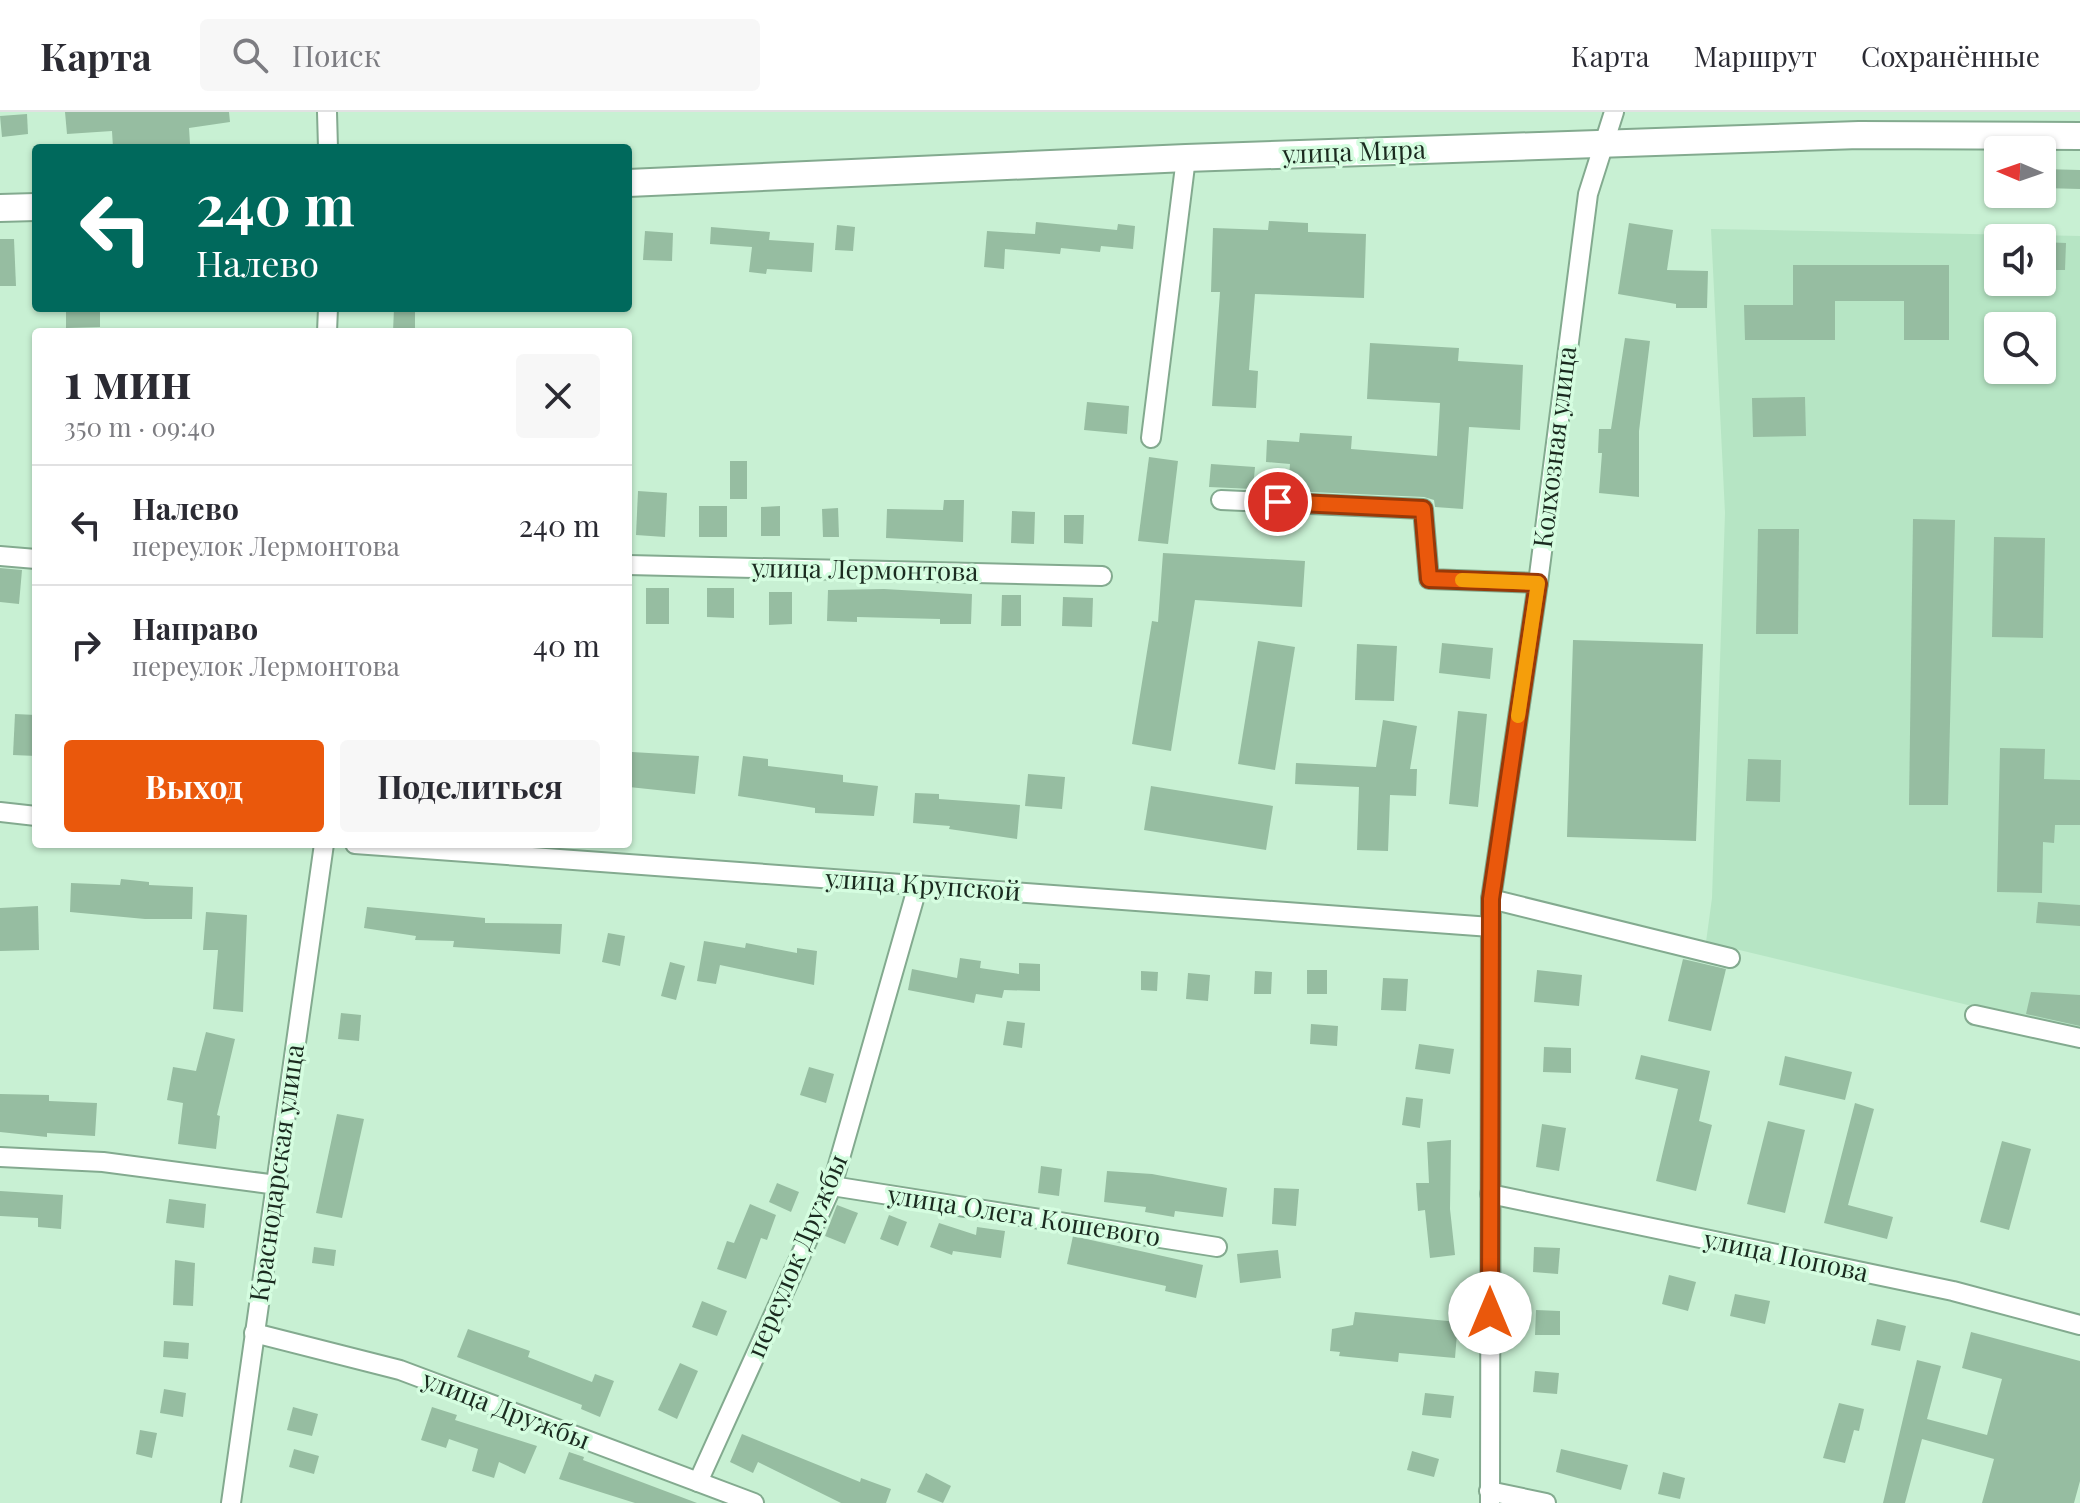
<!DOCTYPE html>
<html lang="ru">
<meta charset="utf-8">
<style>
body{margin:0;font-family:"Playfair Display",serif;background:#f7f7f7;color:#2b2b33;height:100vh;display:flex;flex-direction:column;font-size:30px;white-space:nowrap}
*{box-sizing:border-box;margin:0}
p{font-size:26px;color:#7c7c81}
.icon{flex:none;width:44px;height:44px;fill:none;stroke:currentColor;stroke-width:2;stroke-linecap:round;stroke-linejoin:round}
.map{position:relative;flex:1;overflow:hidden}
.details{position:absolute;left:32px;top:216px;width:600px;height:520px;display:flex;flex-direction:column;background:#fff;border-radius:8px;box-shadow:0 2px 6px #0004}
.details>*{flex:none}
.hud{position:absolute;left:32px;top:32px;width:600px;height:168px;border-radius:8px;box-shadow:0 2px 6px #0004;background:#00695c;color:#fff;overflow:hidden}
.needle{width:52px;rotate:272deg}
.buttons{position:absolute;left:1984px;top:24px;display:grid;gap:16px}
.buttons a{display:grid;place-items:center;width:72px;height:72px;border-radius:8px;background:#fff;box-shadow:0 2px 6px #0004;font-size:40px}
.pin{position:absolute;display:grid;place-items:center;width:68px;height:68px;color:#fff;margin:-34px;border:4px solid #fff;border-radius:50%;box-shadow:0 2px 8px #0007}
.me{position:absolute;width:88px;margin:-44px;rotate:0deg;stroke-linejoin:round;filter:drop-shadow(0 0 6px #0008)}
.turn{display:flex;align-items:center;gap:28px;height:168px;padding:0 32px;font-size:36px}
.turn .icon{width:104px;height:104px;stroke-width:2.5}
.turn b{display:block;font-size:56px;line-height:68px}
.round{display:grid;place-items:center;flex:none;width:84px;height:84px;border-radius:8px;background:#f7f7f7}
.overview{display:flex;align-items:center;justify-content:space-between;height:136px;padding:0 32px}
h1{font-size:48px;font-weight:700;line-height:60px}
.action{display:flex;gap:16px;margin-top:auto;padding:16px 32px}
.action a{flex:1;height:92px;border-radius:8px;background:#ea580c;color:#fff;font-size:32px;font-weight:700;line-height:92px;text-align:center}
.action a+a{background:#f7f7f7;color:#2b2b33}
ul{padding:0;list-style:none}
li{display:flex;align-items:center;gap:24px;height:120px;padding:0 32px;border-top:2px solid #e1e1e2}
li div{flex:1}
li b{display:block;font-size:30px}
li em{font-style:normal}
header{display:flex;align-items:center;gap:48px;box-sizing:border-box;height:112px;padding:0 40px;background:#fff;border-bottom:2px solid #e1e1e2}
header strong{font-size:38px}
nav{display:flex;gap:44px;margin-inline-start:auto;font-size:28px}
.search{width:560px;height:72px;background:#f7f7f7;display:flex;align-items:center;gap:20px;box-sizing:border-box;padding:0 28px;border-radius:8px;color:#7c7c81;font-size:30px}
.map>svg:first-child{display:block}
.built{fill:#b6e5c4;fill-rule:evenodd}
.building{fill:#96bda1}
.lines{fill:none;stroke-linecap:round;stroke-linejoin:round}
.street-casing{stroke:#83aa8f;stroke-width:22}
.secondary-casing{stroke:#83aa8f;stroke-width:30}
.street{stroke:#fff;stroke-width:18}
.secondary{stroke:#fff;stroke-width:26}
.route-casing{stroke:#983908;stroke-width:20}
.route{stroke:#ea580c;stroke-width:14}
.slow{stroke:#f59e0b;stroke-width:14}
.labels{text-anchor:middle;stroke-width:7;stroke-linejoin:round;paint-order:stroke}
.street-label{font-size:26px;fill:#1a2a1f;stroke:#d5fde0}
</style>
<header>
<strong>Карта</strong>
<div class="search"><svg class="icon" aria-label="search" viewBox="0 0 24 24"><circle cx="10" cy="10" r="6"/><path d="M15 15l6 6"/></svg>Поиск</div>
<nav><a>Карта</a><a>Маршрут</a><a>Сохранённые</a></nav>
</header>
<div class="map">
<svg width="2080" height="1391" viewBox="0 0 2080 1391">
<rect width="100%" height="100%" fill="#c8f0d3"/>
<path class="built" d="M 1711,117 L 2080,124 L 2080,920 L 1706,830 L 1712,786 L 1725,401 ZM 1998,126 L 2042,126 L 2042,170 L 1998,170 ZM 1998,214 L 2042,214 L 2042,258 L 1998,258 Z"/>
<g class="building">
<polygon points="65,0 229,0 230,10 189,16 190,32 113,36 112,19 67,22"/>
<polygon points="27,2 28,22 2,25 0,4"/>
<polygon points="2042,57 2080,58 2080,77 2042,76"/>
<polygon points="1269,109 1308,111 1308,120 1366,122 1364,186 1255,182 1249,258 1258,259 1256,296 1212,294 1220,180 1211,180 1213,116 1268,118"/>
<polygon points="1036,110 1117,118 1118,112 1135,114 1133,137 1101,134 1100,140 1061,136 1060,142 1005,137 1004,157 984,155 987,119 1035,122"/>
<polygon points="1629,111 1673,118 1667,158 1708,159 1707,196 1676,196 1676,192 1618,182"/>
<polygon points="837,113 855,115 853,139 835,138"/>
<polygon points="711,115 770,120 769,128 814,131 812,160 767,157 766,162 749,160 752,135 710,132"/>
<polygon points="645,119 673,121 672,149 643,148"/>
<polygon points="0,127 14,127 16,174 0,174"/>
<polygon points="2042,130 2066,131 2065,158 2042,158"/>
<polygon points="1793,153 1949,153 1949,228 1904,228 1904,189 1835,189 1835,228 1745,228 1744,193 1793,193"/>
<polygon points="66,196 100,196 100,215 66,216"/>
<polygon points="394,196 415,196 415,220 393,220"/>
<polygon points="1625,226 1650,229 1639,319 1639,385 1599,381 1602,341 1598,341 1599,317 1611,317"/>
<polygon points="1370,231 1459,236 1458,249 1523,253 1520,318 1469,315 1463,397 1435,395 1434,388 1424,385 1288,379 1290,352 1266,350 1267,328 1299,330 1300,321 1352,324 1351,337 1437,344 1440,291 1367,287"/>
<polygon points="1805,285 1806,324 1753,325 1752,286"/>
<polygon points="1087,290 1129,294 1127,322 1084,318"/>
<polygon points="1149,345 1178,349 1168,432 1138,429"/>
<rect x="730" y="349" width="17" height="38"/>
<polygon points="1211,352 1255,355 1253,377 1209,375"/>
<polygon points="638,379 667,381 665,425 636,423"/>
<polygon points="944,388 964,388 963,430 886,426 887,397 943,398"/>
<rect x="699" y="394" width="28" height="31"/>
<polygon points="780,394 780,424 761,424 761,395"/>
<polygon points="838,396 839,425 823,425 822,397"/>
<polygon points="1012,399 1035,400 1034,432 1011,431"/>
<polygon points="1064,403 1084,403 1083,432 1064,431"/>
<polygon points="1913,407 1955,408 1948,693 1909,693"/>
<polygon points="1758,417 1799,417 1798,522 1756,522"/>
<polygon points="1994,425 2045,426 2043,526 1992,525"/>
<polygon points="1163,441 1305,449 1302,495 1195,488 1171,639 1132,632 1152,509 1158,510"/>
<polygon points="0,456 22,458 19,492 0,490"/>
<rect x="646" y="476" width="23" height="36"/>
<polygon points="707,476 734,476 734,506 707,505"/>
<polygon points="884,477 972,482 971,512 940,512 940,507 857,505 857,510 827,509 828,478"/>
<polygon points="769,480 792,480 792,512 769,513"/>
<polygon points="1002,483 1021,483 1021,514 1001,514"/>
<polygon points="1063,485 1093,486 1092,515 1062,514"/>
<polygon points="1573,528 1703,532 1696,729 1567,725"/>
<polygon points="1258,529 1295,535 1275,658 1238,652"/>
<polygon points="1442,531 1493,536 1490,567 1439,561"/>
<polygon points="1357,532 1397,534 1394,589 1355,588"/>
<polygon points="1458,599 1487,602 1478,695 1449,692"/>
<polygon points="15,602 36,603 36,644 13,643"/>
<polygon points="1383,608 1417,614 1410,657 1417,657 1416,684 1390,683 1388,739 1357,738 1359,675 1295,672 1296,651 1376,655"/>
<polygon points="2000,636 2045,637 2044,667 2080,668 2080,713 2055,713 2054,731 2043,730 2042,781 1997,780"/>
<polygon points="632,640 699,644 695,682 629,675"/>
<polygon points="743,644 768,647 768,654 843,663 843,670 878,674 874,704 815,701 815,696 738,684"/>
<polygon points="1748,647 1781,648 1780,690 1746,689"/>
<polygon points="1028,662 1065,665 1062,697 1025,694"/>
<polygon points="1151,674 1273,694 1266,738 1144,718"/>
<polygon points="915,681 939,682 939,687 1020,693 1017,727 949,717 950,714 913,711"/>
<polygon points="121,767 149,770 149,773 193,775 192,807 145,807 70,800 71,771 120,773"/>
<polygon points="2038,790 2080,793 2080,814 2036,811"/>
<polygon points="38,794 39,838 0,839 0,796"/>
<polygon points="367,795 485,806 485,811 562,812 560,842 453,835 454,829 415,828 416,824 364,816"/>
<polygon points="206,800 247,803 243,900 213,897 218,838 203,838"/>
<polygon points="608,821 625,824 620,854 602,850"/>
<polygon points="704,829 745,836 746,831 797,841 797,836 817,839 814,873 720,853 716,872 697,869"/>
<polygon points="960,846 981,849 980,856 1019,862 1019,851 1040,852 1040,879 1004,878 1002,886 976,882 974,891 908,878 912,857 957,866"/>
<polygon points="1683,847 1726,857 1711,919 1668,909"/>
<polygon points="670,850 685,854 676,888 661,884"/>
<rect x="1307" y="858" width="20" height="24"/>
<polygon points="1537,858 1582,863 1579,894 1534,890"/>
<polygon points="1141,859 1158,860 1157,879 1141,878"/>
<polygon points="1255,859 1272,860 1271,882 1254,882"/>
<polygon points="1188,861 1210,863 1208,889 1186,887"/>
<polygon points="1383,866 1408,867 1406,899 1381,898"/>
<polygon points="2031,880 2080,883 2080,914 2026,902"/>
<polygon points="341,901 361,903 359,929 338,927"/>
<polygon points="1007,909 1025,911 1022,936 1003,933"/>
<polygon points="1311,912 1338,914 1337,934 1310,932"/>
<polygon points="206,920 235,927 217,1003 220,1004 216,1037 178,1032 183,991 167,988 173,955 196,959"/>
<polygon points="1419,932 1454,937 1450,962 1415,957"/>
<polygon points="1544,935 1571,936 1571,961 1543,960"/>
<polygon points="1641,943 1710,959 1699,1009 1712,1013 1696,1079 1656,1069 1678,977 1635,967"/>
<polygon points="1785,944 1852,960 1845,988 1779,973"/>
<polygon points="809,955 834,962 826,991 800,983"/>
<polygon points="0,982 49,983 49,989 97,991 95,1024 47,1021 47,1025 0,1020"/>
<polygon points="1406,985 1423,987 1420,1016 1402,1013"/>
<polygon points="1855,991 1874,997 1848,1093 1893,1105 1887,1127 1824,1111"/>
<polygon points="337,1002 364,1007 342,1106 316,1101"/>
<polygon points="1768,1009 1805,1018 1785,1101 1747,1092"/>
<polygon points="1542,1012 1566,1016 1559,1059 1536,1055"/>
<polygon points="1451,1028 1450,1097 1455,1143 1430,1146 1425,1098 1418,1099 1416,1071 1429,1071 1427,1030"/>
<polygon points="2002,1029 2031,1037 2009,1118 1980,1110"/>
<polygon points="1041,1054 1062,1057 1059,1084 1038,1081"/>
<polygon points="1107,1059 1152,1062 1227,1076 1223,1105 1175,1099 1174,1105 1145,1100 1146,1095 1104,1090"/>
<polygon points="777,1071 799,1080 791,1100 769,1090"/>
<polygon points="1274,1076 1299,1077 1296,1114 1272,1112"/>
<polygon points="0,1079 63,1083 61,1117 38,1115 38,1106 0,1104"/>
<polygon points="169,1087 206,1092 204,1116 166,1111"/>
<polygon points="750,1092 776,1103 767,1128 761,1126 746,1167 717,1157 727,1129 734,1131"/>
<polygon points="837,1093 858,1101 845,1132 825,1124"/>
<polygon points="889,1103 907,1110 898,1134 880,1127"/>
<polygon points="939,1111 976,1123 977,1115 1005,1119 1001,1146 953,1139 952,1143 930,1135"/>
<polygon points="1073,1124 1203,1153 1196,1186 1165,1179 1166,1174 1067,1152"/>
<polygon points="314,1135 336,1138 334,1154 312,1151"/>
<polygon points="1534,1135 1560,1136 1558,1162 1533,1160"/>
<polygon points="1278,1138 1281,1166 1240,1171 1237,1142"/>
<polygon points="175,1148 195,1151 193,1194 173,1193"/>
<polygon points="1669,1163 1696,1170 1688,1199 1662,1192"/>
<polygon points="1735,1182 1770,1189 1765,1212 1730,1204"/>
<polygon points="702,1189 727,1199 717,1224 692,1215"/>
<polygon points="1536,1198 1560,1199 1560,1223 1535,1223"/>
<polygon points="1355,1200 1458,1210 1455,1246 1399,1241 1398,1250 1339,1244 1340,1240 1330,1239 1332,1217 1353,1213"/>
<polygon points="1877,1207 1906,1214 1900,1239 1871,1233"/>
<polygon points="468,1217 530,1239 528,1245 592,1270 595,1262 614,1269 600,1305 581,1297 582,1293 457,1245"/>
<polygon points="1971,1220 2080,1249 2080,1369 2074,1391 1982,1391 1994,1347 1922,1327 1905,1391 1883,1391 1917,1248 1941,1254 1927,1307 1987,1323 2002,1267 1962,1256"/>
<polygon points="164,1229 189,1231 188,1247 163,1245"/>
<polygon points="680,1251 698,1259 677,1307 658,1298"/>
<polygon points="1535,1259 1559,1261 1557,1282 1533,1280"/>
<polygon points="164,1277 186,1281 183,1305 160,1301"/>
<polygon points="1425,1281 1454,1284 1451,1306 1422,1303"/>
<polygon points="1839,1291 1864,1297 1859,1319 1854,1318 1845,1351 1823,1346"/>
<polygon points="293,1295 318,1302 312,1324 287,1318"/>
<polygon points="432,1295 457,1303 455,1308 537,1334 525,1362 499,1350 494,1366 472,1359 478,1337 449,1327 446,1336 421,1328"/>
<polygon points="140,1318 157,1321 152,1346 136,1342"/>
<polygon points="742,1322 860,1370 861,1366 891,1377 886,1391 841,1391 758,1350 753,1361 730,1350"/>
<polygon points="294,1337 319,1344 314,1362 289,1355"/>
<polygon points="1561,1337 1628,1353 1621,1378 1556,1360"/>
<polygon points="1412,1339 1439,1347 1434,1365 1407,1358"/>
<polygon points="569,1340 584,1345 583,1348 697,1391 635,1391 559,1367"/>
<polygon points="1663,1360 1685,1366 1680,1387 1658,1382"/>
<polygon points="926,1361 951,1374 943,1391 917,1380"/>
</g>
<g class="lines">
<g class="street-casing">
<g id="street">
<polyline points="327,0 328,36"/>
<polyline points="327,220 328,196"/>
<polyline points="1151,326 1186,46"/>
<polyline points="1221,388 1423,397 1429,467 1538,471"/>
<polyline points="0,444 36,447"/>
<polyline points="628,453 1102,464"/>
<polyline points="0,700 36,704"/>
<polyline points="355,732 1491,815"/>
<polyline points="1491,787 1730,846"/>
<polyline points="1975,903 2080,926"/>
<polyline points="0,1045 103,1050 277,1073"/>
<polyline points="832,1074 1217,1135"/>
<polyline points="1490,1082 1953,1179 2080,1213"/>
<polyline points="254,1221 400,1258 754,1391"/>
<polyline points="698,1370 832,1074 918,773"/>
<polyline points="1489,1379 1546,1391"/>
<polyline points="231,1391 324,732"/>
<polyline points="1490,1391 1491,787 1538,471 1588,82 1614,0"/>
</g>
</g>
<g class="secondary-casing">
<g id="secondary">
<polyline points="628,71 1186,46 1859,23 2080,24"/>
<polyline points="0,96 36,95"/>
</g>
</g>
<use href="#street" class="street"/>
<use href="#secondary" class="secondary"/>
</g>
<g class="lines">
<g class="route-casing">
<polyline id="route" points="1278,390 1423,397 1429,467 1538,471 1491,787 1490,1201"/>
</g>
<use href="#route" class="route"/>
<polyline class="slow" points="1462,468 1538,471 1518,604"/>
</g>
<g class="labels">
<g class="street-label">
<text transform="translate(1354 40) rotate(-2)" y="9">улица Мира</text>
<text transform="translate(1555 335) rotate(-83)" y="9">Колхозная улица</text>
<text transform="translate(865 458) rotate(1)" y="9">улица Лермонтова</text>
<text transform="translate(923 773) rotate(4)" y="9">улица Крупской</text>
<text transform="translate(277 1061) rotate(-82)" y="9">Краснодарская улица</text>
<text transform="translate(1024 1104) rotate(9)" y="9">улица Олега Кошевого</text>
<text transform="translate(797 1144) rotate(-67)" y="9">переулок Дружбы</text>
<text transform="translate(1786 1144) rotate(12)" y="9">улица Попова</text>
<text transform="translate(506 1298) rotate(21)" y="9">улица Дружбы</text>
</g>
</g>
</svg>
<div class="buttons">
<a><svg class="needle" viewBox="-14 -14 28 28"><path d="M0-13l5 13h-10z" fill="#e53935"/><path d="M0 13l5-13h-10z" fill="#7c7c81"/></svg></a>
<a><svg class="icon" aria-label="sound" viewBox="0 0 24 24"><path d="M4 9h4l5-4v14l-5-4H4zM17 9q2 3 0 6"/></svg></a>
<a><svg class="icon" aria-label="search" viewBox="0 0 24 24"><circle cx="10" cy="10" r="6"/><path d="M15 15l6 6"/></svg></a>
</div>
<div class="pin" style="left:1278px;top:390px;background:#d93025"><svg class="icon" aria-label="arrive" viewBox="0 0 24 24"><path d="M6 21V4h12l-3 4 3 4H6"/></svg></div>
<svg class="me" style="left:1490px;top:1201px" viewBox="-20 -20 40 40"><circle r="19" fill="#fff"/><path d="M0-13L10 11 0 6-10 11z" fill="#ea580c"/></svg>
<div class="hud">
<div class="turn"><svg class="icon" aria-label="left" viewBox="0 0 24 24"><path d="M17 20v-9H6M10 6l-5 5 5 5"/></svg><div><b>240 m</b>Налево</div></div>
</div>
<section class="details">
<div class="overview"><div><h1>1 мин</h1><p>350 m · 09:40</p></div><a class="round"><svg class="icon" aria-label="close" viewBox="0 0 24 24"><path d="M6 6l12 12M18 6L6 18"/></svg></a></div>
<ul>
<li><svg class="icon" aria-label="left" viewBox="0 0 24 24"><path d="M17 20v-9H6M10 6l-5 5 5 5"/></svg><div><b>Налево</b><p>переулок Лермонтова</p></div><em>240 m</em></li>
<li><svg class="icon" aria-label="right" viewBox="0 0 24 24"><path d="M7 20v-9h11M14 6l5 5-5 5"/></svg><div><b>Направо</b><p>переулок Лермонтова</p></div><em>40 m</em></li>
</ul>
<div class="action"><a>Выход</a><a>Поделиться</a></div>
</section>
</div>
